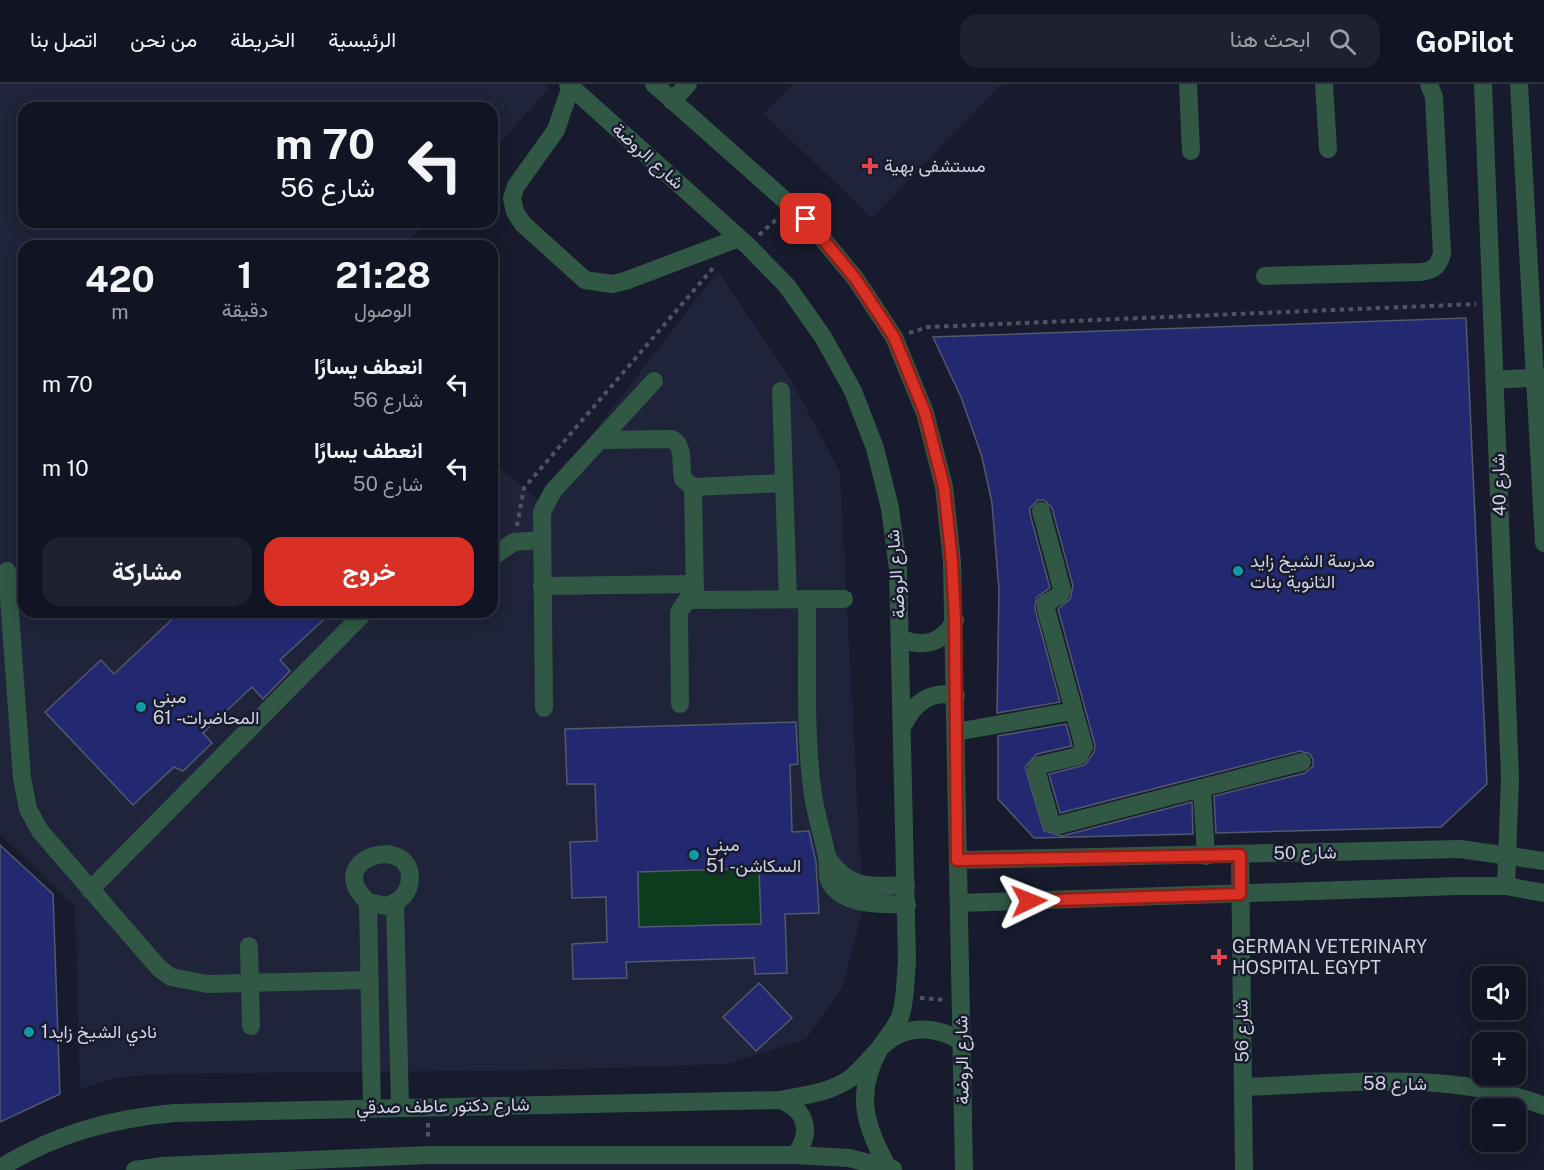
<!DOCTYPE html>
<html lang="ar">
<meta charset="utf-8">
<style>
body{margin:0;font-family:"Public Sans",Vazirmatn,sans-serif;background:#1e212f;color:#f1f3f6;direction:rtl;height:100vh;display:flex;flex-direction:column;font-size:22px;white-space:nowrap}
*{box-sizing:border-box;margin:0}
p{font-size:20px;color:#9c9ea5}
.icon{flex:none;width:33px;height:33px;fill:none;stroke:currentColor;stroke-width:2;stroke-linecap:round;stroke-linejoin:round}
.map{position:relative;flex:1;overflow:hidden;direction:ltr}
.drawer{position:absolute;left:18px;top:156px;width:480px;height:378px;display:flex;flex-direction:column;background:#111422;border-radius:18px;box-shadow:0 3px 15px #0003,0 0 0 2px #303340;direction:rtl}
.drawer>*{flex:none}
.banner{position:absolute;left:18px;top:18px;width:480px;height:126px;border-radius:18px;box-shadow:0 3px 15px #0003,0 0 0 2px #303340;direction:rtl;background:#111422;color:#f1f3f6;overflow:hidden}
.controls{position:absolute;left:1472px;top:882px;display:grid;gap:12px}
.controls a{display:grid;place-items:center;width:54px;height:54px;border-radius:12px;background:#111422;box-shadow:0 3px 15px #0003,0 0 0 2px #303340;font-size:30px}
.pin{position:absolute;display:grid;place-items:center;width:51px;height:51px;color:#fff;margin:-26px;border-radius:12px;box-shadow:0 3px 9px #0006}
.me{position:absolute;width:66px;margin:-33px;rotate:88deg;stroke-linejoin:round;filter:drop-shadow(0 0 4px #0008)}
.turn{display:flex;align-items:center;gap:21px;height:126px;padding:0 24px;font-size:27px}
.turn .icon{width:78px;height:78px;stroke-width:2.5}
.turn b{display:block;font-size:42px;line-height:51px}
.eta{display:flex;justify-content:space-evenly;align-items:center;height:102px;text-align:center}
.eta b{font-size:36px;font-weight:700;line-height:42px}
.cta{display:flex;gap:12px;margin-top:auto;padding:12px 24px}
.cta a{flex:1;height:69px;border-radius:18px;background:#d93025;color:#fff;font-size:24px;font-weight:700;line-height:69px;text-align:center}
.cta a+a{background:#1e212f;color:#f1f3f6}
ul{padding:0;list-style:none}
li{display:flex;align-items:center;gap:18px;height:84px;padding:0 24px}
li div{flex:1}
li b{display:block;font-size:22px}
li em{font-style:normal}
header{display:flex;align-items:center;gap:36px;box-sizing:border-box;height:84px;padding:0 30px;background:#111422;border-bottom:2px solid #303340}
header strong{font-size:28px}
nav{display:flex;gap:33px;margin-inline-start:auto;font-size:21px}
.search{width:420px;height:54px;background:#1e212f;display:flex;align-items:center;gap:15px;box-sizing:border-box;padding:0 21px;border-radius:18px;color:#9c9ea5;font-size:22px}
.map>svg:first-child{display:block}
.built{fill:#1f243a}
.green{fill:#0d3b1e}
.building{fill:#222971;stroke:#53596d;stroke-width:1.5;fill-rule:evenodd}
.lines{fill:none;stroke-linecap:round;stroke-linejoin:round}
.path{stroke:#505364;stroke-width:4;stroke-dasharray:4.5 4.5;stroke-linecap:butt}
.minor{stroke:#315845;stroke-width:18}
.route-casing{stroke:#8d1f18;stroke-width:15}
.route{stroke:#d93025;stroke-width:10}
.health-dot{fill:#e0444e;stroke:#171b2d;stroke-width:2}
.culture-dot{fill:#0f9aa8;stroke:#171b2d;stroke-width:2}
.labels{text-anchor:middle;stroke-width:5;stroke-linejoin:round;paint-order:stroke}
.street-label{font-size:18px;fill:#d1d4e0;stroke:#171b2d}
.poi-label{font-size:18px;fill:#d1d4e0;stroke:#171b2d;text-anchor:start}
</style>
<header>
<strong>GoPilot</strong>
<div class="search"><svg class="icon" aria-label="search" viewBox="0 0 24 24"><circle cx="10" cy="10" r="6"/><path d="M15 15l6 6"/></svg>ابحث هنا</div>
<nav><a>الرئيسية</a><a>الخريطة</a><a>من نحن</a><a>اتصل بنا</a></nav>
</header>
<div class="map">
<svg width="1544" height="1086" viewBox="0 0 1544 1086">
<rect width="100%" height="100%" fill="#171b2d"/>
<g class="built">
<polygon points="0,0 545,0 550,4 492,67 492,24 24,24 24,138 426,138 404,162 24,162 24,528 492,528 492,377 540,418 718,187 791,296 840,388 863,826 842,904 806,955 727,980 551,986 158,990 116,994 80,1005 75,823 0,750"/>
<polygon points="793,0 1002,0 872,134 764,30"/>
</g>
<polygon class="green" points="759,784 761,840 639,843 638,788"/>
<g class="building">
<polygon points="1466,234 1487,700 1441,743 1216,749 1214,712 1305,689 1313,682 1313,676 1310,670 1300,667 1060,729 1049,690 1085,681 1094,668 1095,661 1058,525 1070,515 1073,502 1052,424 1044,416 1038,416 1030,424 1030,430 1050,504 1037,513 1035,525 1060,618 997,629 999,506 992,419 982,373 961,313 933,253"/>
<polygon points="180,528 332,528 280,576 290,587 263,615 252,603 203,649 212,659 183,687 174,683 133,721 45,628 101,576 114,590"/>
<path d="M 796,638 L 798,680 L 790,681 L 792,748 L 809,747 L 816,778 L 819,829 L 785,830 L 787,889 L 755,890 L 754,874 L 626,878 L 627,894 L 573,895 L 572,860 L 607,858 L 606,813 L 572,814 L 570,758 L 597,757 L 595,700 L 567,700 L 565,645 ZM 759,784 L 761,840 L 639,843 L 638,788 Z"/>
<polygon points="1066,640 1072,662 1037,670 1025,683 1044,747 1062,752 1192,718 1193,750 1034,754 998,715 998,652"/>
<polygon points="0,761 53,810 60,1010 0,1038"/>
<polygon points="759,899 792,934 756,967 723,933"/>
</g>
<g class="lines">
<g class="path">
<polyline points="759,151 778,134"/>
<polyline points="909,249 928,243 1476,220"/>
<polyline points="517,442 524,404 713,184"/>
<polyline points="920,914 945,916"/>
<polyline points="428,1039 428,1056"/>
</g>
<g class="minor">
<path d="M 568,0 L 748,162 L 787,202 L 823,253 L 853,307 L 875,364 L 890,424 L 898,485 L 907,878 C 905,896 906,917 900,933 C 895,945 886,954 880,964 C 853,1012 866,1042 889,1086"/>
<polyline points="654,0 806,135 855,194 894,253 925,329 944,403 952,478 964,1086"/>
<polyline points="1188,0 1191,67"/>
<polyline points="1324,0 1328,65"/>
<polyline points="1483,0 1510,694 1506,802"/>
<polyline points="1519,0 1544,459"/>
<polyline points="571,2 556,46 516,102 512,114 515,128 523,140 585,196 612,200 625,197 739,154"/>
<polyline points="672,17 688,0"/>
<path d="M 1265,192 L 1419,188 C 1433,187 1438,183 1442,170 L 1434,13 L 1429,0"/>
<polyline points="1495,296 1544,293"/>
<polyline points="781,307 788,515"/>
<path d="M 600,356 L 672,355 C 685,362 680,381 683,395 L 693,403 L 784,399"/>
<polyline points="693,403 695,510"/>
<polyline points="1041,427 1062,505 1060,511 1046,519 1046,525 1084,663 1079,672 1040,681 1036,685 1051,739 1059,741 1302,678"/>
<polyline points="492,473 514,458 541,456"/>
<polyline points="7,487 22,694 28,725 40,747 159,884 171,893 207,900 369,896"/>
<polyline points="542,502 694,500"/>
<path d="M 807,515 C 808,577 804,649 813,711 C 816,732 823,752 827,773 C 829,784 825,793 833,803 C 850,823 884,819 907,821"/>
<path d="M 900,554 C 924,565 943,559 955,536"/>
<polyline points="680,620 679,528 687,516 844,515"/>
<polyline points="544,624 542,428 553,407 654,297"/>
<path d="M 904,640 C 914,619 932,605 956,612"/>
<polyline points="956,648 1073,627"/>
<polyline points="1202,704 1206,772"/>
<polyline points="1240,771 1244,1086"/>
<path d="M 827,774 C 852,807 868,802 906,801"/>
<polyline points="958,776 1460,765 1544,777"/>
<polyline points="90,806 365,528"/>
<path d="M 368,818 L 386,822 C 396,819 406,813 409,801 C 420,747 318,772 368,818 L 372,1024"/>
<polyline points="395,819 400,1023"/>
<polyline points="959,819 1458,802 1506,802 1544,809"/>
<polyline points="249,862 251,942"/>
<path d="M 1243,1003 C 1342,1000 1450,985 1544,1022"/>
<path d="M 780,1016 C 806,1025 813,1048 795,1071"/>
<path d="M 0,1084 C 55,1050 110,1035 174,1029 L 780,1016 C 804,1011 830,1009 851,994 C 862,985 870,974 880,964 C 904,940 934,941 961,957"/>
<polyline points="135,1086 162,1082 429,1071 795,1071 849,1074 893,1085"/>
</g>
</g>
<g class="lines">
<g class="route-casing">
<polyline id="route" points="806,135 855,194 894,253 925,329 944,403 952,478 955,536 957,776 1240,771 1240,810 1029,817"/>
</g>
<use href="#route" class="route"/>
</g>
<g class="health-dot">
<path d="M867 73h6v6h6v6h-6v6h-6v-6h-6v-6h6z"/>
<path d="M1216 864h6v6h6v6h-6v6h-6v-6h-6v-6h6z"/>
</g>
<g class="culture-dot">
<circle cx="1238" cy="487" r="6"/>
<circle cx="141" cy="623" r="6"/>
<circle cx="694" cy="771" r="6"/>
<circle cx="29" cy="948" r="6"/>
</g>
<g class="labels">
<g class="street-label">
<text transform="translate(648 72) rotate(42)" y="6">شارع الروضة</text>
<text transform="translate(1499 401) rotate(-92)" y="6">شارع 40</text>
<text transform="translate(896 490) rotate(-94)" y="6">شارع الروضة</text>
<text transform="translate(1305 769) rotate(-1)" y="6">شارع 50</text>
<text transform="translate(1242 947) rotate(-91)" y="6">شارع 56</text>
<text transform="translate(962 976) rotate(-91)" y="6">شارع الروضة</text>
<text x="1395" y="1006">شارع 58</text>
<text transform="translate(443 1022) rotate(-1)" y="6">شارع دكتور عاطف صدقي</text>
</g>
<g class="poi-label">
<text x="884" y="88">مستشفى بهية</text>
<text x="1250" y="483">مدرسة الشيخ زايد<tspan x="1250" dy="21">الثانوية بنات</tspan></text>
<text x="153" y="619">مبنى<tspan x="153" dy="21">المحاضرات - 61</tspan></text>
<text x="706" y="767">مبنى<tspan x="706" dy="21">السكاشن - 51</tspan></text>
<text x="1232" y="869">GERMAN VETERINARY<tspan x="1232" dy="21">HOSPITAL EGYPT</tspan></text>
<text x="41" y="954">نادي الشيخ زايد1</text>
</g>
</g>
</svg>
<div class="controls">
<a><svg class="icon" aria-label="sound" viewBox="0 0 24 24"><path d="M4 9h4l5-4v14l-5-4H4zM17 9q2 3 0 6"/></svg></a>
<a>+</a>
<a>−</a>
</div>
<div class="pin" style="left:806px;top:135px;background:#d93025"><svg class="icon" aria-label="arrive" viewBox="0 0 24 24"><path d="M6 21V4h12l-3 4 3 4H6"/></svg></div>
<svg class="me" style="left:1029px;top:817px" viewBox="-20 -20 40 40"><path d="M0-17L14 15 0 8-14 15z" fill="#d93025" stroke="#fff" stroke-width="4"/></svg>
<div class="banner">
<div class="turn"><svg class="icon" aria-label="left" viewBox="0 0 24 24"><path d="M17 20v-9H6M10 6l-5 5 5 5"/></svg><div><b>70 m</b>شارع 56</div></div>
</div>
<section class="drawer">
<div class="eta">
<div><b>21:28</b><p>الوصول</p></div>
<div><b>1</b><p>دقيقة</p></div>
<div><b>420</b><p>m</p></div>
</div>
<ul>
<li><svg class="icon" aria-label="left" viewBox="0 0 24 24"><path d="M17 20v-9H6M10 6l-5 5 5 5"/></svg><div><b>انعطف يسارًا</b><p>شارع 56</p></div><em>70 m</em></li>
<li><svg class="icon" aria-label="left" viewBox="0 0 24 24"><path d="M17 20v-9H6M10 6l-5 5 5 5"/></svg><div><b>انعطف يسارًا</b><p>شارع 50</p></div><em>10 m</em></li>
</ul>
<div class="cta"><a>خروج</a><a>مشاركة</a></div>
</section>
</div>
